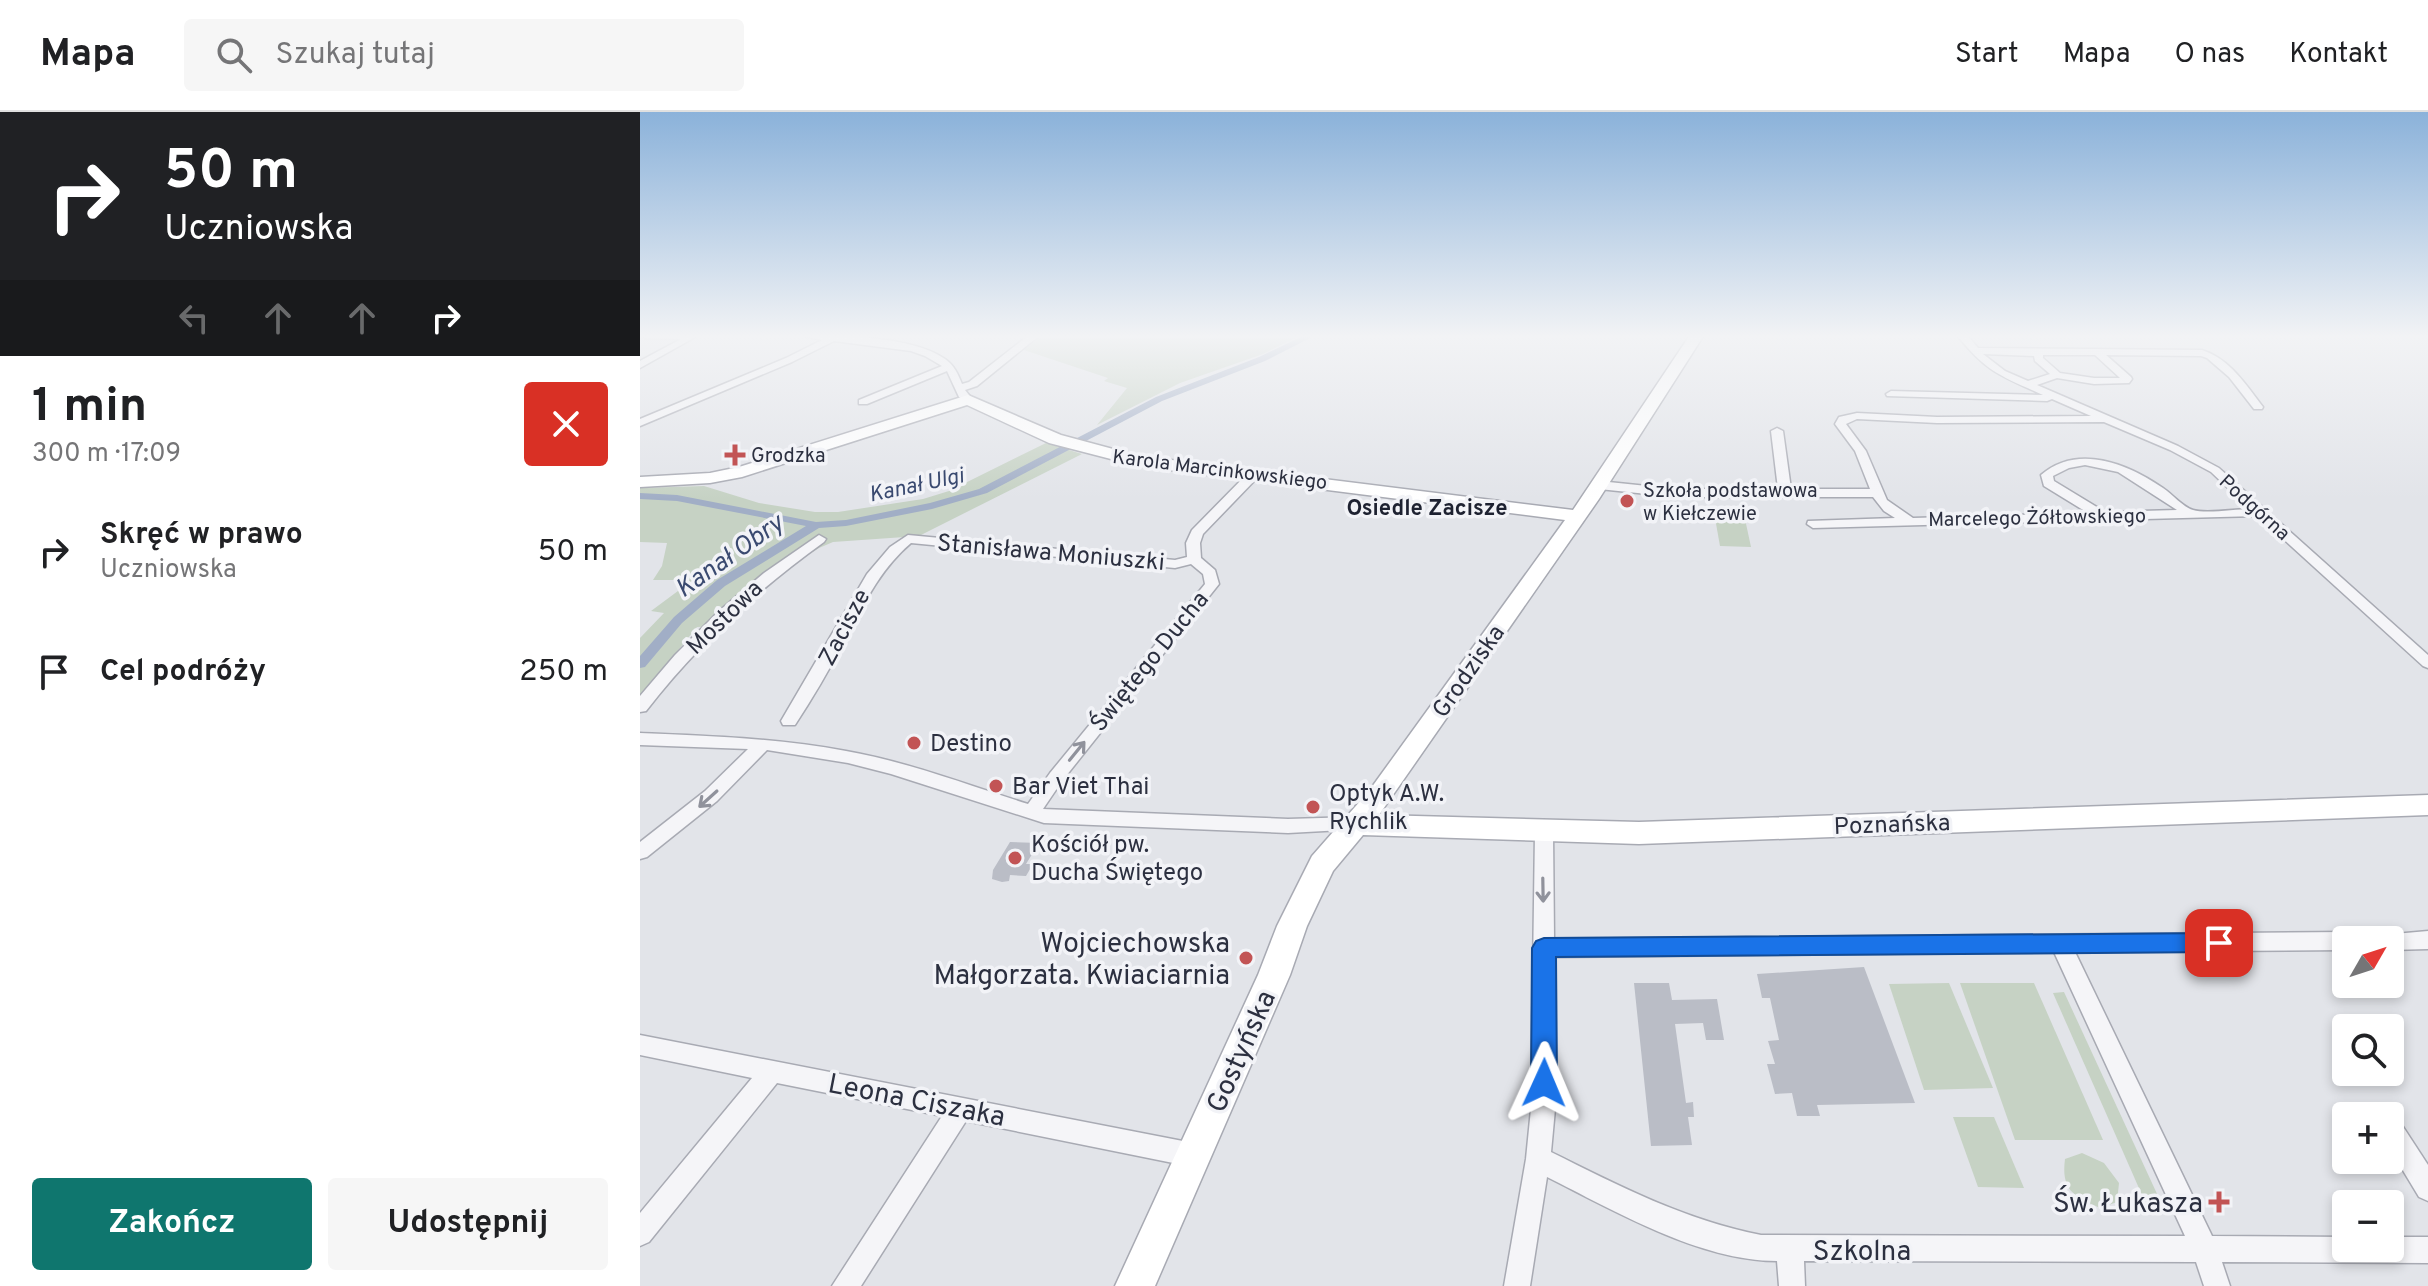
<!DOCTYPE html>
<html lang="pl">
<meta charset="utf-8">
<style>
body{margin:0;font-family:Overpass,sans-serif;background:#f6f6f6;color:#202124;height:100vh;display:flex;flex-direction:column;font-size:30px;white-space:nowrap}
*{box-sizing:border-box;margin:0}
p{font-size:26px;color:#757577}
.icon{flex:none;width:44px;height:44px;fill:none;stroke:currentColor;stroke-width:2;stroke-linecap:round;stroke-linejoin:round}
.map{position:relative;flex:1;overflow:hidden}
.drawer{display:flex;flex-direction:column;background:#fff;width:640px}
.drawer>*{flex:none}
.top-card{background:#202124;color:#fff;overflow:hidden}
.needle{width:52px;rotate:51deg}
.controls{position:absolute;left:1692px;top:814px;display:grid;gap:16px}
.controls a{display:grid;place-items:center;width:72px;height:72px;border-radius:8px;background:#fff;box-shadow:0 4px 12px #0003;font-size:40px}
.pin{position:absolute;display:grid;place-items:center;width:68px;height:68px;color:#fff;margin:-34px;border-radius:16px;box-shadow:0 4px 12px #0006}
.me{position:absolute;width:88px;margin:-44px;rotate:1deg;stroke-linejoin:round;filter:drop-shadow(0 0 6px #0008)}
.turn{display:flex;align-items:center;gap:28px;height:168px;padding:0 32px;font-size:36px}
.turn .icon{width:104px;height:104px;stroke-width:2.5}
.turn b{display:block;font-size:56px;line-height:68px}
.lanes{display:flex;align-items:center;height:76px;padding:0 32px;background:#0003;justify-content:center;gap:40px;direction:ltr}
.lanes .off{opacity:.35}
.round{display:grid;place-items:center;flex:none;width:84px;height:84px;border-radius:8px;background:#f6f6f6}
.overview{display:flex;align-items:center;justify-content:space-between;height:136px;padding:0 32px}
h1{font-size:48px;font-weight:700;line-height:60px}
.action{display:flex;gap:16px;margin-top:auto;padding:16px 32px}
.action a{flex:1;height:92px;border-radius:8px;background:#0f766e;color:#fff;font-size:32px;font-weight:700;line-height:92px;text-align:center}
.action a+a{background:#f6f6f6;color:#202124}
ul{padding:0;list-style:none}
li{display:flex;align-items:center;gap:24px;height:120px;padding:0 32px}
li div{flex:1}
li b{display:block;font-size:30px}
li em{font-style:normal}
header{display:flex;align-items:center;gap:48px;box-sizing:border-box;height:112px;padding:0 40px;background:#fff;border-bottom:2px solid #e0e0e0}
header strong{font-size:38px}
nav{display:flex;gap:44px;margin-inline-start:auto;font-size:28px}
.search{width:560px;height:72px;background:#f6f6f6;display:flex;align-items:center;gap:20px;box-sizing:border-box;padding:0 28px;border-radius:8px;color:#757577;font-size:30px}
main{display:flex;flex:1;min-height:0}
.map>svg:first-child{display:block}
.green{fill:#c6d2c4}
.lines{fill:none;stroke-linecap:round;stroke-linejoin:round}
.canal{fill:#a1aec6;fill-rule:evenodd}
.building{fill:#babdc6}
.street-casing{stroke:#a8aab3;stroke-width:3}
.secondary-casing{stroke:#a8aab3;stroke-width:3}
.street{fill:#f5f5f8;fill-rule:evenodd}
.secondary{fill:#fff;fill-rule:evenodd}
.oneway{stroke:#90929c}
.route{fill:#1a73e8;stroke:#114b97;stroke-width:2}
.poi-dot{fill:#c25455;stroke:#f2f3f7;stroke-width:3}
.labels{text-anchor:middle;stroke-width:7;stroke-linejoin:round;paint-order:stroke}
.far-poi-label{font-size:20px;fill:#2c3040;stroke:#f2f3f7;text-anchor:start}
.far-street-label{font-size:20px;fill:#2c3040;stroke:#f2f3f7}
.far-water-label{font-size:22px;font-style:italic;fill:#3a4a70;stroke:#f2f3f7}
.far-neighbourhood-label{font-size:22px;font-weight:bold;fill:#1e2231;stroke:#f2f3f7}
.street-label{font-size:24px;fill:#2c3040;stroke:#f2f3f7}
.poi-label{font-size:24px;fill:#2c3040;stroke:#f2f3f7;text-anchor:start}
.water-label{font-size:26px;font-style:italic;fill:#3a4a70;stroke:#f2f3f7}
.near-poi-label{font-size:28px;fill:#2c3040;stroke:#f2f3f7;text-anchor:end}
.near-street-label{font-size:28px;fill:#2c3040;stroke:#f2f3f7}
</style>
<header>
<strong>Mapa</strong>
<div class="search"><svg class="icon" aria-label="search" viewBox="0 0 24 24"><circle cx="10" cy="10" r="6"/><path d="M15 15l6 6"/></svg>Szukaj tutaj</div>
<nav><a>Start</a><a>Mapa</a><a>O nas</a><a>Kontakt</a></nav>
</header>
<main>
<section class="drawer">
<div class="top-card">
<div class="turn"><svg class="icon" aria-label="right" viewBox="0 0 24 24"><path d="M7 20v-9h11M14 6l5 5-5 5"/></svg><div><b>50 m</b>Uczniowska</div></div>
<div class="lanes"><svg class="icon off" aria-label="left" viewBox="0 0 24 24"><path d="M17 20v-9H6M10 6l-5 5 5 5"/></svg><svg class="icon off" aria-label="ahead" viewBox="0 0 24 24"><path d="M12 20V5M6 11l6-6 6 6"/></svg><svg class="icon off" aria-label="ahead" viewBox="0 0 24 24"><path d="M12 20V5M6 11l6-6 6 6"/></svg><svg class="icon" aria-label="right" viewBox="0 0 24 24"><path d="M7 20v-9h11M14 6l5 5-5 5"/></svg></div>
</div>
<div class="overview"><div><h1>1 min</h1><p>300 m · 17:09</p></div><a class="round" style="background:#d93025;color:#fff"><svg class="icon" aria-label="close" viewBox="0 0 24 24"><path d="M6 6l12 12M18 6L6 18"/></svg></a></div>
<ul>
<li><svg class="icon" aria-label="right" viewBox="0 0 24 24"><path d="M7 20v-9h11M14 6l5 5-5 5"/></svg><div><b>Skręć w prawo</b><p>Uczniowska</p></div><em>50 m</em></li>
<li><svg class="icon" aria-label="arrive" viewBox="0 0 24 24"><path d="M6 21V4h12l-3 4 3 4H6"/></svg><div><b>Cel podróży</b></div><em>250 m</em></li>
</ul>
<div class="action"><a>Zakończ</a><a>Udostępnij</a></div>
</section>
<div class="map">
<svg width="1788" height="1174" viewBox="0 0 1788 1174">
<rect width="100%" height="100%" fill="#e2e4e9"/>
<g class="green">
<polygon points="403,223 661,223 623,242 540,271 457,313 487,276 464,269 468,266 384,238"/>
<polygon points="406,331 442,342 279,424 193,430 179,436 146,457 91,503 83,514 57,515 0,585 0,526 24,501 11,499 42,476 35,472 37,468 13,468 22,454 27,431 0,430 0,376 64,374 119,391 175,400 198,400 283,387 309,379"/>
<polygon points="1075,406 1105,407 1111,435 1080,434"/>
<polygon points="1309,871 1353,976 1284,978 1249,872"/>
<polygon points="1320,871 1394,871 1463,1028 1375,1028"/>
<polygon points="1424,880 1518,1084 1502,1083 1413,881"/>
<polygon points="1313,1005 1354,1005 1384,1076 1338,1075"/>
<path d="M 1442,1041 L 1464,1051 L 1479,1071 L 1477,1090 L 1460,1096 C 1433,1084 1421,1078 1425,1047 Z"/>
</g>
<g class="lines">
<polygon class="canal" points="665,223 676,223 625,249 522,289 347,381 292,397 206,414 179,416 85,474 42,511 5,555 0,556 0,544 34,505 77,468 166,414 37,389 0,387 0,381 37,383 176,410 206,408 290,391 339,377 516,285 619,245"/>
</g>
<g class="building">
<polygon points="370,730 399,731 386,752 393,752 386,764 370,763 369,769 362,770 352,767 353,758"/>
<polygon points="1224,855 1275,991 1177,993 1180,1004 1157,1004 1152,981 1135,982 1127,952 1135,952 1128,929 1139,928 1130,886 1122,886 1117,862"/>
<polygon points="994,871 1029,871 1032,888 1077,887 1084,928 1066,928 1063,911 1035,912 1046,991 1053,990 1054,1005 1048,1005 1052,1033 1011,1034"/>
</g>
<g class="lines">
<g class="street-casing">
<g id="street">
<polygon points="0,223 59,223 0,256 0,249 41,227 5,226"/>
<path d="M 160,223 C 197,223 273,224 305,247 C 314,253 318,262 322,272 L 329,270 L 389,223 L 400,223 L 337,274 L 325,278 L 333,288 L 328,291 L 319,285 L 307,259 L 227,292 L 219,292 L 219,288 L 302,254 L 285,244 L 271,239 L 194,229 L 152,250 L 0,314 L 0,307 L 146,246 L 182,228 Z"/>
<path d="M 1317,223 L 1327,223 L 1338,236 L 1562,238 C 1590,247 1606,273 1623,295 L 1622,297 L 1614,297 L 1589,265 L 1567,246 L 1561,244 L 1466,243 L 1491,265 L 1492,267 L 1489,271 L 1454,272 L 1417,266 L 1397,273 L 1538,334 L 1579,356 L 1788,543 L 1788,556 L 1783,554 L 1618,404 L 1173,416 L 1167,412 L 1168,409 L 1255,406 L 1244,399 L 1233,385 L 1036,385 L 959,377 L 953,373 L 959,369 L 1036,377 L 1138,377 L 1131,319 L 1137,316 L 1143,319 L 1151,377 L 1230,377 L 1215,339 L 1195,312 L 1199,305 L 1217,301 L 1297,305 L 1451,304 L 1412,287 L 1407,289 L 1247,284 L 1246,282 L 1251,279 L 1403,283 C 1361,264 1346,260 1317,223 ZM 1343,242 L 1394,244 L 1395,249 L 1410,262 L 1388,269 L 1365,259 ZM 1403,243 L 1455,243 L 1480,266 L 1454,266 L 1420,261 L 1403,246 ZM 1217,307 L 1297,311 L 1464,310 L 1530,338 L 1571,360 L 1610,397 C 1596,397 1566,402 1553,398 C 1543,395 1532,382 1523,376 C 1488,352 1438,331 1401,363 L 1404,374 L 1448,401 L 1273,406 L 1247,388 L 1226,339 L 1206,312 ZM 1445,353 L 1478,360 L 1537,398 L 1465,400 L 1414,369 L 1413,364 L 1429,356 Z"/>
<path d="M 614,358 L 618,359 L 618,365 L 563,422 L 560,431 L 561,446 L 575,458 L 579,472 L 422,669 L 403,697 L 648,707 L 715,705 L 721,707 L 724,712 L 721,717 L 648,721 L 404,711 L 251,662 L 208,651 L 127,638 L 77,689 L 7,745 L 0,747 L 0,730 L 65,679 L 108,637 L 0,633 L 0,621 C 69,624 138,626 206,639 C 268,650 328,673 388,692 L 410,661 L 565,472 L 563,462 L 551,452 L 535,456 L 271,431 C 238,459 222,496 202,533 C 188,560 172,587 155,613 L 143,613 L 141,609 L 227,462 L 250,435 L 268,423 L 535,448 L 547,445 L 546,431 L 552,418 L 610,359 Z"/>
<path d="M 179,423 L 186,427 L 184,430 C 116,479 57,533 6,599 L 0,600 L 0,584 L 35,543 L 78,500 L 124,461 Z"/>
<path d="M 904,713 L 911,715 L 913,720 L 914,827 L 1706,820 L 1713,823 L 1716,828 L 1706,828 L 1706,838 L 1435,840 L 1572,1124 L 1706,1125 L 1706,1136 L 1750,1136 L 1750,1125 L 1788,1125 L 1788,1151 L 1582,1150 L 1590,1174 L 1564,1174 L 1556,1150 L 1164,1149 L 1165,1174 L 1139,1174 L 1137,1149 C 1060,1149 975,1099 907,1065 L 890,1174 L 864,1174 L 886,1047 L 891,997 L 895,720 L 897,715 ZM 1414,840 L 1545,1124 L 1121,1123 C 1045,1108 979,1074 911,1040 L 915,997 L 914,845 Z"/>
<polygon points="1788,819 1788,837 1750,838 1750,828 1740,828 1743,823"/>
<polygon points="0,923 553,1031 562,1034 565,1043 562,1052 553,1055 326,1009 221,1174 192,1174 302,1004 137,971 9,1130 0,1134 0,1101 112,966 0,943"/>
<polygon points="1750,1003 1758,1007 1788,1053 1788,1089 1779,1085 1750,1037"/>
</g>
</g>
<g class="secondary-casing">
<polygon id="secondary" points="1050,223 1064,223 959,387 739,703 999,710 1788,683 1788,703 999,732 723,723 693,759 667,814 650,863 515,1174 475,1174 618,863 637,814 672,744 729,679 925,408 498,354 409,331 327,293 102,365 70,371 0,375 0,365 70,361 99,355 328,283 421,323 499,344 933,398"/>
</g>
<use href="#street" class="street"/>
<use href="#secondary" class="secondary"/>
</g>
<defs><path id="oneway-shaft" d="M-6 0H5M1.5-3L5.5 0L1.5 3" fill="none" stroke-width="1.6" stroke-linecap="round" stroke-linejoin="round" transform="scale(2)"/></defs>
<g class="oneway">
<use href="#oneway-shaft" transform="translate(437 639) rotate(-51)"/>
<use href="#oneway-shaft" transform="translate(68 687) rotate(138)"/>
<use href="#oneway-shaft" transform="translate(903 778) rotate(89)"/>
</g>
<linearGradient id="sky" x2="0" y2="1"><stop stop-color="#8bb2da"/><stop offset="0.58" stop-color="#f2f3f5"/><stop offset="1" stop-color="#f2f3f5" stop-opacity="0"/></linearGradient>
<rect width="1788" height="387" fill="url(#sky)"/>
<polygon class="route" points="1579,821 1587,824 1591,831 1587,838 1579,840 916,845 917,971 914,980 904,983 895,980 891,971 892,836 896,829 904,826"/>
<g class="poi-dot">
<path d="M91 331h8v8h8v8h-8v8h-8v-8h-8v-8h8z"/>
<circle cx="987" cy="389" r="8"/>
<circle cx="274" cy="631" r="8"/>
<circle cx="356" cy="674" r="8"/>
<circle cx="673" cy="695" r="8"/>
<circle cx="375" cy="746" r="8"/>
<circle cx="606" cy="846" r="8"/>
<path d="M1575 1078h8v8h8v8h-8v8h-8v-8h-8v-8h8z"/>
</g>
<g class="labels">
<g class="far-poi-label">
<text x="111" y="350">Grodzka</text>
<text x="1003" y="385">Szkoła podstawowa<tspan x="1003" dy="23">w Kiełczewie</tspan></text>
</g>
<g class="far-street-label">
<text transform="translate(580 357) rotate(7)" y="7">Karola Marcinkowskiego</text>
<text transform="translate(1615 395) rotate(42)" y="7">Podgórna</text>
<text transform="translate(1397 405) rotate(-1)" y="7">Marcelego Żółtowskiego</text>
</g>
<g class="far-water-label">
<text transform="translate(276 372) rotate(-12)" y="8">Kanał Ulgi</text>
</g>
<g class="far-neighbourhood-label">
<text x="787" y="403">Osiedle Zacisze</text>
</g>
<g class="street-label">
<text transform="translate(411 440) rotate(5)" y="8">Stanisława Moniuszki</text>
<text transform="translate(84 505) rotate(-44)" y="8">Mostowa</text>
<text transform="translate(204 515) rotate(-62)" y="8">Zacisze</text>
<text transform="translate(509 549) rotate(-51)" y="8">Świętego Ducha</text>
<text transform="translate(828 559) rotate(-55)" y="8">Grodziska</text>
<text transform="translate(1252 712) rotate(-2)" y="8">Poznańska</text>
</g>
<g class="poi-label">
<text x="290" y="639">Destino</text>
<text x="372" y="682">Bar Viet Thai</text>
<text x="689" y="689">Optyk A.W.<tspan x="689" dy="28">Rychlik</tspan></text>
<text x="391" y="740">Kościół pw.<tspan x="391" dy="28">Ducha Świętego</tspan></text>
</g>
<g class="water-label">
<text transform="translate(89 443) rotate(-35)" y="9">Kanał Obry</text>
</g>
<g class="near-poi-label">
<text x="590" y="840">Wojciechowska<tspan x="590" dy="32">Małgorzata. Kwiaciarnia</tspan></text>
<text x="1563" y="1100">Św. Łukasza</text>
</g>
<g class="near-street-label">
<text transform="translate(600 939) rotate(-66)" y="10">Gostyńska</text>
<text transform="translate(277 987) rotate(11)" y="10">Leona Ciszaka</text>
<text x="1222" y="1148">Szkolna</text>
</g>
</g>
</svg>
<div class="controls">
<a><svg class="needle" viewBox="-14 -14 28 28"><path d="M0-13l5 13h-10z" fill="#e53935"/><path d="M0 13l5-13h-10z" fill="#757577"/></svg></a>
<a><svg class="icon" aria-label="search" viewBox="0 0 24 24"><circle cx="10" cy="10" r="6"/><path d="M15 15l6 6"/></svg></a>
<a>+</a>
<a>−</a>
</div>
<div class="pin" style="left:1579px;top:831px;background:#d93025"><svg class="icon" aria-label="arrive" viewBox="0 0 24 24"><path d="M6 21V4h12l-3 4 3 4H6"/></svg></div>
<svg class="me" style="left:904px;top:971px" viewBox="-20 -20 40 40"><path d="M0-17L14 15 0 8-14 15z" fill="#1a73e8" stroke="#fff" stroke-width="4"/></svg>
</div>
</main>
